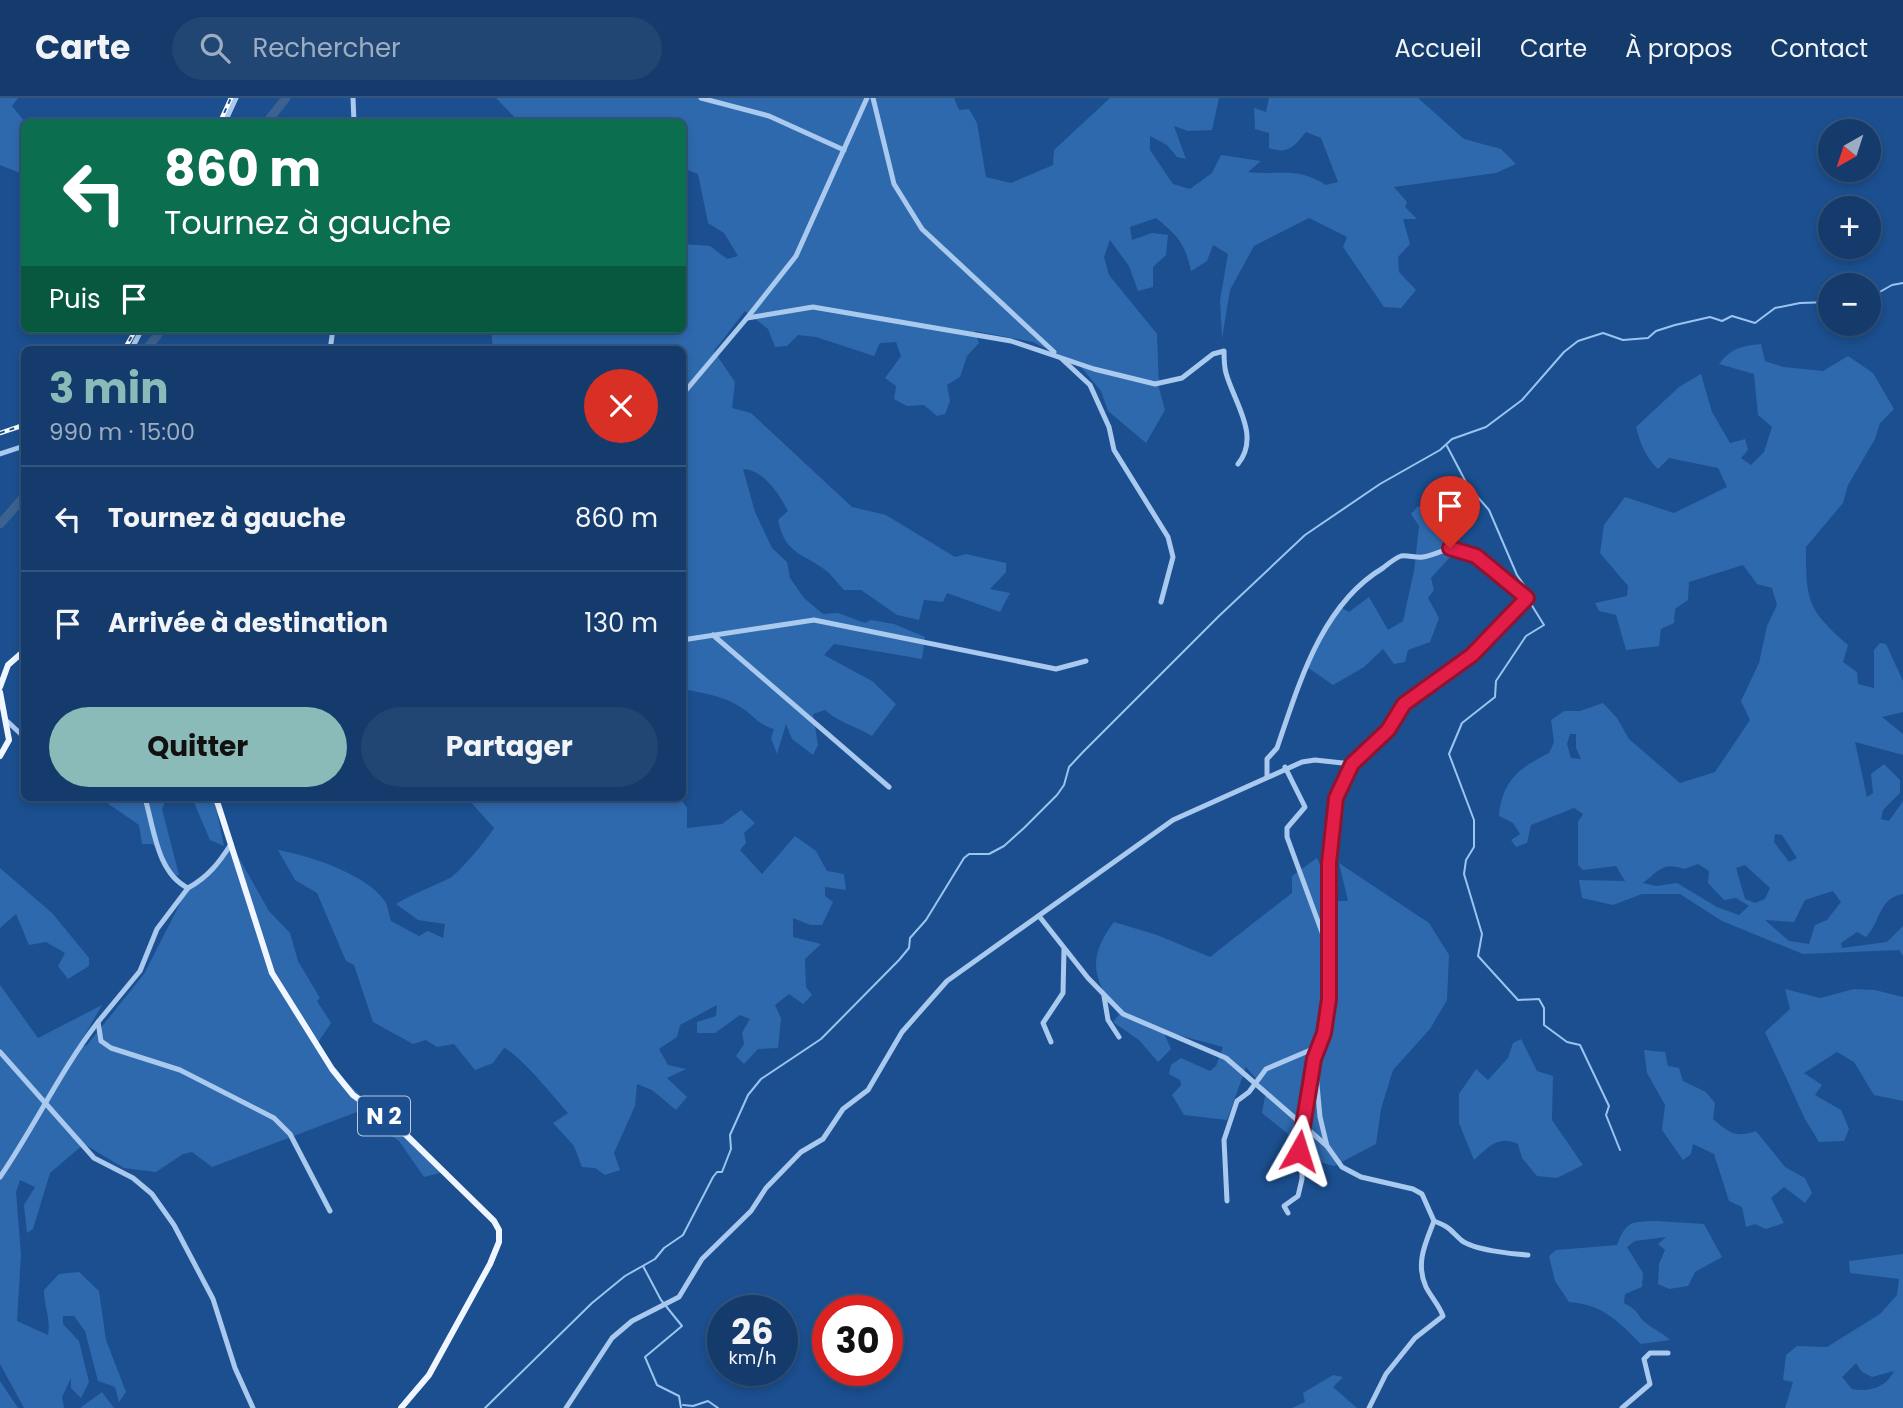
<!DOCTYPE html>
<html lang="fr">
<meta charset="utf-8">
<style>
body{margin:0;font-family:Poppins,sans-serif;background:#214673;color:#f1f3f6;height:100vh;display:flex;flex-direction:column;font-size:26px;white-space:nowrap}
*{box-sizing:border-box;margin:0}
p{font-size:23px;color:#9dadc1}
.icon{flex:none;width:38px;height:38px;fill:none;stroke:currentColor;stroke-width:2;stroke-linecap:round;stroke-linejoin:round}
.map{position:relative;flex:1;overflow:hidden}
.panel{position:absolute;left:21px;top:248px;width:665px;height:455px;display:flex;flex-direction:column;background:#143b6b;border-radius:10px;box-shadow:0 4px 10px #0003,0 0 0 2px #33557e}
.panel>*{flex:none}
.banner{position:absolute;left:21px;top:21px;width:665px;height:214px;border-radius:10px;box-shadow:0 4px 10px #0003,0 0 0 2px #33557e;background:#0b6e4f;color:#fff;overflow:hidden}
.needle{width:46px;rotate:219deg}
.buttons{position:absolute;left:1818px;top:21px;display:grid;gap:14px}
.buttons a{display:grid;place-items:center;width:63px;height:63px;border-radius:50%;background:#143b6b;box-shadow:0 4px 10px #0003,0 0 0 2px #33557e;font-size:35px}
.speed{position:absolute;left:707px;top:1197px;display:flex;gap:14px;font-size:35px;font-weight:700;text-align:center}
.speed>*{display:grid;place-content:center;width:91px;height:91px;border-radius:50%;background:#143b6b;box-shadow:0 4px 10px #0003,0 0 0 2px #33557e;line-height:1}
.speed small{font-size:18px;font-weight:400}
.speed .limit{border:10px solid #d22;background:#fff;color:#111}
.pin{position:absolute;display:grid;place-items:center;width:60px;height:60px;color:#fff;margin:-72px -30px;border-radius:50% 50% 50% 0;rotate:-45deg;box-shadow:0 0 7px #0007}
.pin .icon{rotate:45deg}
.me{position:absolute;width:77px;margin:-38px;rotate:6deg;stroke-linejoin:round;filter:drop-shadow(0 0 5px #0008)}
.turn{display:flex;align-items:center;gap:24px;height:147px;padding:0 28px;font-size:32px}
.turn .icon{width:91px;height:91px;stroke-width:2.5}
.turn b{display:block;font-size:49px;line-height:60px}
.then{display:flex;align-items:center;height:66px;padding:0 28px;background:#0003;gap:14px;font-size:26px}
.round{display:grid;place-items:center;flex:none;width:74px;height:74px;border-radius:37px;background:#214673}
.headline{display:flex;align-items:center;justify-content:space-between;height:119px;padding:0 28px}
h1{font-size:42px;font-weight:700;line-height:52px;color:#8bbbb9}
.cta{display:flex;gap:14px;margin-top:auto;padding:14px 28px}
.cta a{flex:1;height:80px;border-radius:42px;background:#8bbbb9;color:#111;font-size:28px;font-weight:700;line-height:80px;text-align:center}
.cta a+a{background:#214673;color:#f1f3f6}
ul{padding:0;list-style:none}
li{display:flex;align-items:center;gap:21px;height:105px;padding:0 28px;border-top:2px solid #33557e}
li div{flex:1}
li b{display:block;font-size:26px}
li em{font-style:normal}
header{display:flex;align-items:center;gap:42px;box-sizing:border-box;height:98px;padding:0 35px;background:#143b6b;border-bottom:2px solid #33557e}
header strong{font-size:33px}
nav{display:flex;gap:38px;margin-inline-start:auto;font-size:24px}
.search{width:490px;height:63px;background:#214673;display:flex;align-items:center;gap:18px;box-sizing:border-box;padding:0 24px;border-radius:38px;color:#9dadc1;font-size:26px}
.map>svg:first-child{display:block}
.green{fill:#2e69ad;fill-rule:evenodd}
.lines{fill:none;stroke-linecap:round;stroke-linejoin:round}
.stream{stroke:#9cc4f0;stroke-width:2}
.river{stroke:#3c6290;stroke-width:9}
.minor{stroke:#a9c9ee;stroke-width:5}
.major{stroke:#f0f6ff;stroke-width:6}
.rail-casing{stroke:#fff;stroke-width:4.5}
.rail{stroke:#1b4f8f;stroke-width:2;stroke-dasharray:5;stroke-linecap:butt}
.route-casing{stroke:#92132f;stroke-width:18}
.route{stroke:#e11d48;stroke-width:12}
.labels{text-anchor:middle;stroke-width:5;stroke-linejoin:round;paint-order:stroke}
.shield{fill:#1b4f8f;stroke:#bbcadd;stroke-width:2}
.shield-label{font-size:23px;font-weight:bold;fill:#fff}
</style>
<header>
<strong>Carte</strong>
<div class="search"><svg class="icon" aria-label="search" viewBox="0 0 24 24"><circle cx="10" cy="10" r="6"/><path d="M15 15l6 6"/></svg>Rechercher</div>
<nav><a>Accueil</a><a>Carte</a><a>À propos</a><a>Contact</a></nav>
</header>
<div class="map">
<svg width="1903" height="1310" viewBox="0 0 1903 1310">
<rect width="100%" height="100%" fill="#1b4f8f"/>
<g class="green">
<polygon points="0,0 18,0 12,8 25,24 24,71 20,75 0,67"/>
<path d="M 496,0 L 954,0 L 959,12 L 969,11 L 977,25 L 986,79 L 1011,85 L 1053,67 L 1054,52 L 1110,0 L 1219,0 L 1212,32 L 1188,33 L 1174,28 L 1186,61 L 1177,59 L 1167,47 L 1150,38 L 1150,52 L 1173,86 L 1190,91 L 1212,75 L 1221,57 L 1261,63 L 1248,74 C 1280,78 1296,68 1326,87 L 1338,84 L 1321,40 L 1306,34 C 1294,48 1289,57 1269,50 L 1269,35 L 1255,31 L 1254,10 L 1266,14 L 1269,0 L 1418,0 L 1464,41 L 1501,51 L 1516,66 L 1496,75 L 1394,89 L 1407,104 L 1405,109 L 1417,121 L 1403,121 L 1410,146 L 1398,159 L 1399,174 L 1416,192 L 1401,210 L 1384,209 L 1343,149 L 1347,139 L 1309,120 L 1254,148 L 1230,192 L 1222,241 L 1220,202 L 1228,156 L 1213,147 L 1207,163 L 1191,173 C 1185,145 1178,138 1156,120 L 1130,129 L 1132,142 L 1152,135 L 1168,137 L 1166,157 L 1153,169 L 1153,189 L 1138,193 L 1129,168 L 1110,142 L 1104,159 L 1109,177 L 1157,236 L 1159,290 L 1165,312 L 1146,345 L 1108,313 L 1101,293 L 1080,268 L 1033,244 L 975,233 L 979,245 L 967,258 L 960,279 L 947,287 L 950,303 L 945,316 L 937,318 L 924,307 L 907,308 L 894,301 L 896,288 L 885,280 L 901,258 L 896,244 L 880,245 L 874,258 L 816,239 L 798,237 L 787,248 L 775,249 L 768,231 L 745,213 L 714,253 L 735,284 L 732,310 L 751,315 L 852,409 L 886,417 L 955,459 L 966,456 L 1006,465 L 1006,474 L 990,491 L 1010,495 L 1000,514 L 947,495 L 943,504 L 924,502 L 919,522 L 897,517 L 861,492 L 844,492 C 839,487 834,480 829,475 C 805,455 785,458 778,422 L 788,413 C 779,396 764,372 743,371 L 755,414 L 772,450 L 787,464 L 790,480 L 804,500 L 823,516 L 838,515 L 865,525 L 871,522 L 894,526 L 925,539 L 922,561 L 834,546 L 824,557 L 872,583 L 896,606 L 872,638 C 855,628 840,625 825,612 L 813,616 L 818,647 L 813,657 L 792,641 L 786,626 L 777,656 L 771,640 L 774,631 C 759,627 754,618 742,610 C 725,598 702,595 683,591 L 682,252 L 493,252 L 491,231 L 682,231 L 683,146 L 710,148 L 727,161 L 738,158 L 724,135 L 708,125 L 698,76 L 683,70 L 682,24 L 519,24 Z"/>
<path d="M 1761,246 L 1765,263 L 1783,269 L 1823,273 L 1848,258 L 1873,275 L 1894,311 L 1880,325 L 1875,341 L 1848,387 L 1843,405 L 1806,449 C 1806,503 1807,511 1848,547 L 1843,564 L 1857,574 L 1858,586 L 1874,590 L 1874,552 L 1880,545 L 1886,546 L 1903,583 L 1903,614 L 1882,619 L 1903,636 L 1903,657 L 1855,644 L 1867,699 L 1873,695 L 1871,676 L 1884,666 L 1900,682 L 1900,695 L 1883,712 L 1881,721 L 1889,723 L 1903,703 L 1903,796 C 1878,800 1881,824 1866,839 L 1857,834 L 1841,845 L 1842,850 L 1887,844 L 1903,828 L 1903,858 L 1899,852 L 1803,856 L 1722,823 L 1680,796 L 1642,796 L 1613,807 L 1582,800 L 1579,782 L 1625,783 L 1616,768 L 1583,772 L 1578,767 L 1578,724 L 1583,716 L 1574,710 L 1531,727 L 1527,745 L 1516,749 L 1511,742 L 1520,736 L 1513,725 L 1499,718 C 1502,683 1519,670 1549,655 L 1554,644 L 1551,622 L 1564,613 L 1580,613 L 1603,605 L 1617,620 L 1629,641 L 1680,685 L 1715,674 L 1750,622 L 1741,603 L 1759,565 L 1767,528 L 1777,507 L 1772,490 L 1757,486 L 1743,467 L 1689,484 L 1688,502 L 1675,511 L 1674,525 L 1661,531 L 1659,548 L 1626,552 L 1616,517 L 1599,513 L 1595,505 L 1627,498 L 1628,488 L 1600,455 L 1604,427 L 1625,399 L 1674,415 L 1727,389 L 1718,370 L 1669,360 L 1658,371 C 1646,360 1640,345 1636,329 L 1679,289 L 1701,276 L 1712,314 L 1730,345 L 1745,341 L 1748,352 L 1741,360 L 1751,367 L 1764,354 L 1772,329 L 1758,317 L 1754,276 L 1719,266 C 1731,250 1742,248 1761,246 ZM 1570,636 L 1576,636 L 1576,650 L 1581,661 L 1571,660 L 1567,646 ZM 1775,736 L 1782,737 L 1797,760 L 1789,764 L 1774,744 ZM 1698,766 L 1709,773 L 1708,785 L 1724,802 L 1736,800 L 1749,808 L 1739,817 L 1717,809 L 1677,785 L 1656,788 L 1643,785 C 1658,773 1664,763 1684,771 ZM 1745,767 L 1770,790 L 1765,801 L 1755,805 L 1745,801 L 1736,770 ZM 1833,793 L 1841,804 L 1827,822 L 1815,827 L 1809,846 L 1789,843 L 1765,822 L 1794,824 L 1805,802 Z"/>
<polygon points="1418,408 1458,430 1442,441 1450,459 1431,480 1434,492 1428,500 1439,520 1430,544 1408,552 1405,564 1394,566 1383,551 1364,569 1333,587 1307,569 1339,508 1349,514 1369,499 1388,532 1403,523 1414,473 1419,428 1411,416"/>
<polygon points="100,700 167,700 162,711 179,777 171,778 153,746 142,746 139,727"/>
<polygon points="192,700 214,700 224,748 210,742"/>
<path d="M 467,700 L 680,700 L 687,710 L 687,730 L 722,726 L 741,712 L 755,725 L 744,735 L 746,745 L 740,752 L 762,776 L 795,738 L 816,753 L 827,773 L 844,776 L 846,792 L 825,789 L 825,798 L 833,804 L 822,827 L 810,827 L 793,820 L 793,839 L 821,846 L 805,861 L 806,889 L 812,897 L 803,906 L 789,896 L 775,907 L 781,920 L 778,950 L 758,951 L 744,966 L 736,958 L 744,946 L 742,935 L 750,921 L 740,917 L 715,935 L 697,935 L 697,924 L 716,918 L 717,907 L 680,927 L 677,939 L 659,951 L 668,967 L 686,971 L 667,980 L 687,999 L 676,1012 L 652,992 L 637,986 L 635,1008 L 614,1055 L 620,1072 L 605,1077 L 595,1070 L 582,1069 L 574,1048 L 553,1025 L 568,1015 C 555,1000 519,956 504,950 L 493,965 L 475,972 L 454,946 L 437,949 L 426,942 L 413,946 L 373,924 L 354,867 L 346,863 L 317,795 L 295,782 L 278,752 C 310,758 364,775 384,802 C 388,807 389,817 391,823 L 419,838 L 428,833 L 443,840 L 445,826 L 418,822 L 396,806 C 414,795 432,789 450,780 C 458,776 489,739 494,730 Z"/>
<path d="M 231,746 L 269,813 L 290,835 L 298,863 L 320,900 L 317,903 L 331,925 L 317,946 L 332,971 L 444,1074 L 424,1079 L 399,1043 L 357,1014 L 212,1069 L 192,1054 L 183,1056 L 156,1074 L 124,1070 L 84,1046 L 50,1075 L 33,1131 L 27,1135 L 24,1107 L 35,1089 L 20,1082 L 16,1094 L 21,1157 L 17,1223 L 48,1237 C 51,1223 44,1207 44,1192 L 59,1176 L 79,1174 L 99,1193 L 106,1242 L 126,1294 L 119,1304 L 115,1289 L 98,1283 L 85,1233 L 74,1218 L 63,1218 L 63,1226 L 79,1243 L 89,1284 L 81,1300 L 71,1290 L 71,1280 L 62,1299 L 64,1310 L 24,1310 L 0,1266 L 0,887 L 38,940 L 102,907 L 77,951 L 87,947 L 144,876 L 188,790 L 218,767 Z"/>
<path d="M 1317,760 L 1336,803 L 1348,803 L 1339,765 L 1429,825 L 1449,857 L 1447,902 L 1430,931 L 1393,972 L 1381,1011 L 1376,1046 L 1334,1068 L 1312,1062 L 1304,1049 L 1262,1015 L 1266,993 L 1246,969 L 1227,1022 L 1184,1017 L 1172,997 L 1181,987 L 1180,982 L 1169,976 L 1171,967 L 1181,960 L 1210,973 L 1216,968 L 1223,949 L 1163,933 L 1171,951 L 1158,964 L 1139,942 L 1113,924 L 1119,917 C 1093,882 1086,861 1114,824 L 1157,837 L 1210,859 L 1292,795 L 1292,778 Z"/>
<polygon points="0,770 52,815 89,860 89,868 68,881 58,868 65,855 46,844 29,847 16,816 0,830 0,845"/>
<polygon points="1785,891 1820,900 1854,891 1875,892 1903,899 1903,1003 1874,997 1854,964 1837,954 1804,975 1822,987 1815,997 1841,1012 1849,1031 1844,1043 1819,1044 1805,1021 1765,934 1790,911"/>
<path d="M 1521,941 L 1537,973 L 1553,978 L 1552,1022 L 1583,1067 L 1557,1080 L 1537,1078 L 1522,1060 L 1518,1046 C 1498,1037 1489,1049 1474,1062 L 1459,1025 L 1459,996 L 1476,971 L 1488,982 L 1508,960 L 1513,945 Z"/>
<path d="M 1644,952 L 1665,954 L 1668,968 L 1679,970 L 1683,983 L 1706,994 L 1715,1005 L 1713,1021 C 1729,1035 1736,1040 1756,1033 L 1785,1069 L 1805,1080 L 1812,1095 L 1805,1105 L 1784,1089 L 1771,1100 L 1784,1125 L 1766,1131 L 1755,1126 L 1746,1129 L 1742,1109 L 1729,1103 L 1714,1056 L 1693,1046 L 1691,1056 L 1683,1062 L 1662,1032 L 1665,1007 L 1647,975 Z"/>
<path d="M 1656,1123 L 1704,1126 L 1722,1159 L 1695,1174 L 1688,1188 L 1669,1191 L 1658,1186 L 1659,1166 L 1665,1152 L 1658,1146 L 1666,1139 L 1635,1143 L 1627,1149 L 1643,1175 L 1642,1189 L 1625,1196 L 1624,1205 C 1640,1213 1636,1217 1646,1225 C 1654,1232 1662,1234 1670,1242 L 1641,1246 C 1618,1223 1602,1206 1569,1204 L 1555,1183 L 1549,1158 L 1556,1152 L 1617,1147 C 1627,1122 1631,1124 1656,1123 Z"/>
<path d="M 1903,1156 L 1903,1310 L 1785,1310 L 1793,1284 L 1783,1282 L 1786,1257 L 1797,1248 L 1827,1249 L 1880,1216 L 1897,1197 L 1899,1181 L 1850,1175 L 1849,1163 ZM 1856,1265 L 1862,1274 L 1872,1279 L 1894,1273 C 1886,1290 1869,1294 1852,1291 L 1842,1279 Z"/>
<polygon points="1333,1277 1343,1279 1333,1289 1357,1310 1292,1310 1305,1304 1303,1295"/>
<polygon points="0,1283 18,1310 0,1310"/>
<polygon points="102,1294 114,1310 80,1310"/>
</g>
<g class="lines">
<g class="stream">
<polyline points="1869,200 1892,187 1903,185"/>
<polyline points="1447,348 1468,388 1489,412 1517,477 1529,494 1531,506 1544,527 1526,538 1496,583 1495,599 1462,625 1449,656 1474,722 1474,749 1466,762 1464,776 1482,836 1478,858 1518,902 1539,901 1544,910 1544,927 1567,944 1580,947 1609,1008 1606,1017 1620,1052"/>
<polyline points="643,1168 661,1202 682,1228 645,1259 657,1287 679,1298 681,1310"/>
<polyline points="683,1307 693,1308 708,1303 718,1310"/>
<polyline points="485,1310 592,1205 625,1178 655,1161 664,1150 683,1137 713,1079 717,1074 722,1074 731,1051 730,1037 748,997 761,981 821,941 899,862 909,850 910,840 926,822 964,760 969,756 989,756 1004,748 1024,730 1057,697 1064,687 1069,669 1083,654 1219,518 1305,437 1380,386 1440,352 1452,341 1486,329 1522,302 1564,254 1578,243 1603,235 1623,242 1648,240 1656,233 1675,227 1710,219 1722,223 1732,218 1755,225 1775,210 1800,205 1830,204"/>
</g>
<g class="river">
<polyline points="267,24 286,0"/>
<polyline points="146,252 162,231"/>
<polyline points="0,426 24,399"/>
</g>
<g class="minor">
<polyline points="353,0 354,24"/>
<polyline points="701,0 769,18 844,52"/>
<polyline points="873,0 894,86 922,131 1054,254"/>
<polyline points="225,24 236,0"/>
<polyline points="747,220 796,158 867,0"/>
<polyline points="131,252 142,231"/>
<polyline points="330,252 333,231"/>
<polyline points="1062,261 1090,287 1109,329 1114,352 1168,439 1173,459 1161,504"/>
<path d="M 682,297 L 747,220 L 813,209 L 1011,243 L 1094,271 L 1155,286 L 1182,280 L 1213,256 L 1224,253 C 1224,260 1224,268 1226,275 C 1234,304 1261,338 1238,366"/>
<polyline points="0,356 24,348"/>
<polyline points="713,537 889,689"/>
<polyline points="682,542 814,522 1056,571 1086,563"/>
<polyline points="8,624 24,639"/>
<polyline points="1285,669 1305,709 1287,730 1287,739 1327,848"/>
<path d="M 1267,679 L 1267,661 L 1277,650 C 1299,586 1321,507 1383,470 C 1388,466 1395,460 1401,458 C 1408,457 1416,460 1423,459 C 1437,457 1449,447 1464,452 C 1488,459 1509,485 1527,500 L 1473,557 L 1404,606 L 1388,632 L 1352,666"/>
<path d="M 145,700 C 154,730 157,775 188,790 C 208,779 219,765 231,746"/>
<polyline points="188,790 157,831 140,873 98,924 101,943 111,950 180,972 274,1020 290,1036 330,1113"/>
<polyline points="1039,818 1088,880 1123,916 1226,960 1327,1048"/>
<polyline points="1104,898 1108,922 1119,939"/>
<polyline points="1051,944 1043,925 1063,895 1064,851"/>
<polyline points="0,954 94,1060 133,1080 152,1096 174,1127 213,1201 235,1270 253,1310"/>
<path d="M 0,1079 C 35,1028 60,973 98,924"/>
<polyline points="1227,1103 1224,1042 1237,1003 1249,994 1266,971 1320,948"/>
<polyline points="1288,1115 1284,1108 1298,1098 1302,1081 1301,1031 1318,954"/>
<path d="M 1434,1123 C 1450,1129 1450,1132 1461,1142 C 1473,1152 1512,1156 1528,1157"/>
<path d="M 566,1310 L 612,1240 L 632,1223 L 679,1199 L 702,1161 L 751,1113 L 766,1090 L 801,1054 L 823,1041 L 843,1011 L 868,992 L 902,934 L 947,883 L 1173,722 L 1302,664 L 1315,662 L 1352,666 L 1336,700 L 1331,737 L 1328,822 L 1331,886 L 1316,976 L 1320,1019 L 1327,1048 L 1342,1069 L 1361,1079 L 1413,1091 L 1422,1096 L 1434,1123 C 1426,1144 1415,1165 1426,1189 C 1431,1199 1439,1207 1443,1218 L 1415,1240 L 1386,1276 L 1369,1310"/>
<polyline points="1622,1310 1650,1286 1644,1261 1650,1255 1668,1255"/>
</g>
<g class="major">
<polyline points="0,589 8,567 24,553"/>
<polyline points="0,594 9,642 0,658"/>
<polyline points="216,700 272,875 332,971 353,997 397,1028 494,1123 499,1132 499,1144 490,1166 429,1277 401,1310"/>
</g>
<g class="rail-casing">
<g id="rail">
<polyline points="220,24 231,0"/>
<polyline points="124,252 136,231"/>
<polyline points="0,335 24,327"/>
</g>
</g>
<use href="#rail" class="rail"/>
</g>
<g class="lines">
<g class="route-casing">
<polyline id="route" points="1299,1053 1314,961 1324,935 1329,901 1329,765 1336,700 1352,666 1388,632 1404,606 1472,557 1527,500 1476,458 1450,450"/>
</g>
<use href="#route" class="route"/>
</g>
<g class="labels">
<rect class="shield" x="358" y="998.5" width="52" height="39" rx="5"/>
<g class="shield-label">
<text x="384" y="1026">N 2</text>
</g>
</g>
</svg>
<div class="buttons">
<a><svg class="needle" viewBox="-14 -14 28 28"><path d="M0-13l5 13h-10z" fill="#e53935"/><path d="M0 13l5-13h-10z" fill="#9dadc1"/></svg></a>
<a>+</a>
<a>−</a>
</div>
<div class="speed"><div>26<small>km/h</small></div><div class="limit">30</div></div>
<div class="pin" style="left:1450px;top:450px;background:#d93025"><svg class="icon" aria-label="arrive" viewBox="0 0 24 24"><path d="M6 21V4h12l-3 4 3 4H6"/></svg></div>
<svg class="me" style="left:1299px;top:1053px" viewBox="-20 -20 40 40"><path d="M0-17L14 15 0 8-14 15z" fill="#e11d48" stroke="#fff" stroke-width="4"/></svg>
<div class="banner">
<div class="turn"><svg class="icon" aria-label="left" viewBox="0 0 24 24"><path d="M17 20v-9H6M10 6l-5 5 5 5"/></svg><div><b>860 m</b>Tournez à gauche</div></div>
<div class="then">Puis<svg class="icon" aria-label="arrive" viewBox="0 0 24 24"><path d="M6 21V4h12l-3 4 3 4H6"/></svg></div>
</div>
<section class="panel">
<div class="headline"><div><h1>3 min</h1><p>990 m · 15:00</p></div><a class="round" style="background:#d93025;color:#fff"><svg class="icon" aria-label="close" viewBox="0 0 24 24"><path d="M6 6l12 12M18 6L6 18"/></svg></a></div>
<ul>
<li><svg class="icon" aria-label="left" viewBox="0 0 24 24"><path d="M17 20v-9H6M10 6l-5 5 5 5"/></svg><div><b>Tournez à gauche</b></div><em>860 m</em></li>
<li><svg class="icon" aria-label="arrive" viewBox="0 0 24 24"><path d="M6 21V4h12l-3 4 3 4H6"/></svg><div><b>Arrivée à destination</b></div><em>130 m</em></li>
</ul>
<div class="cta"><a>Quitter</a><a>Partager</a></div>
</section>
</div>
